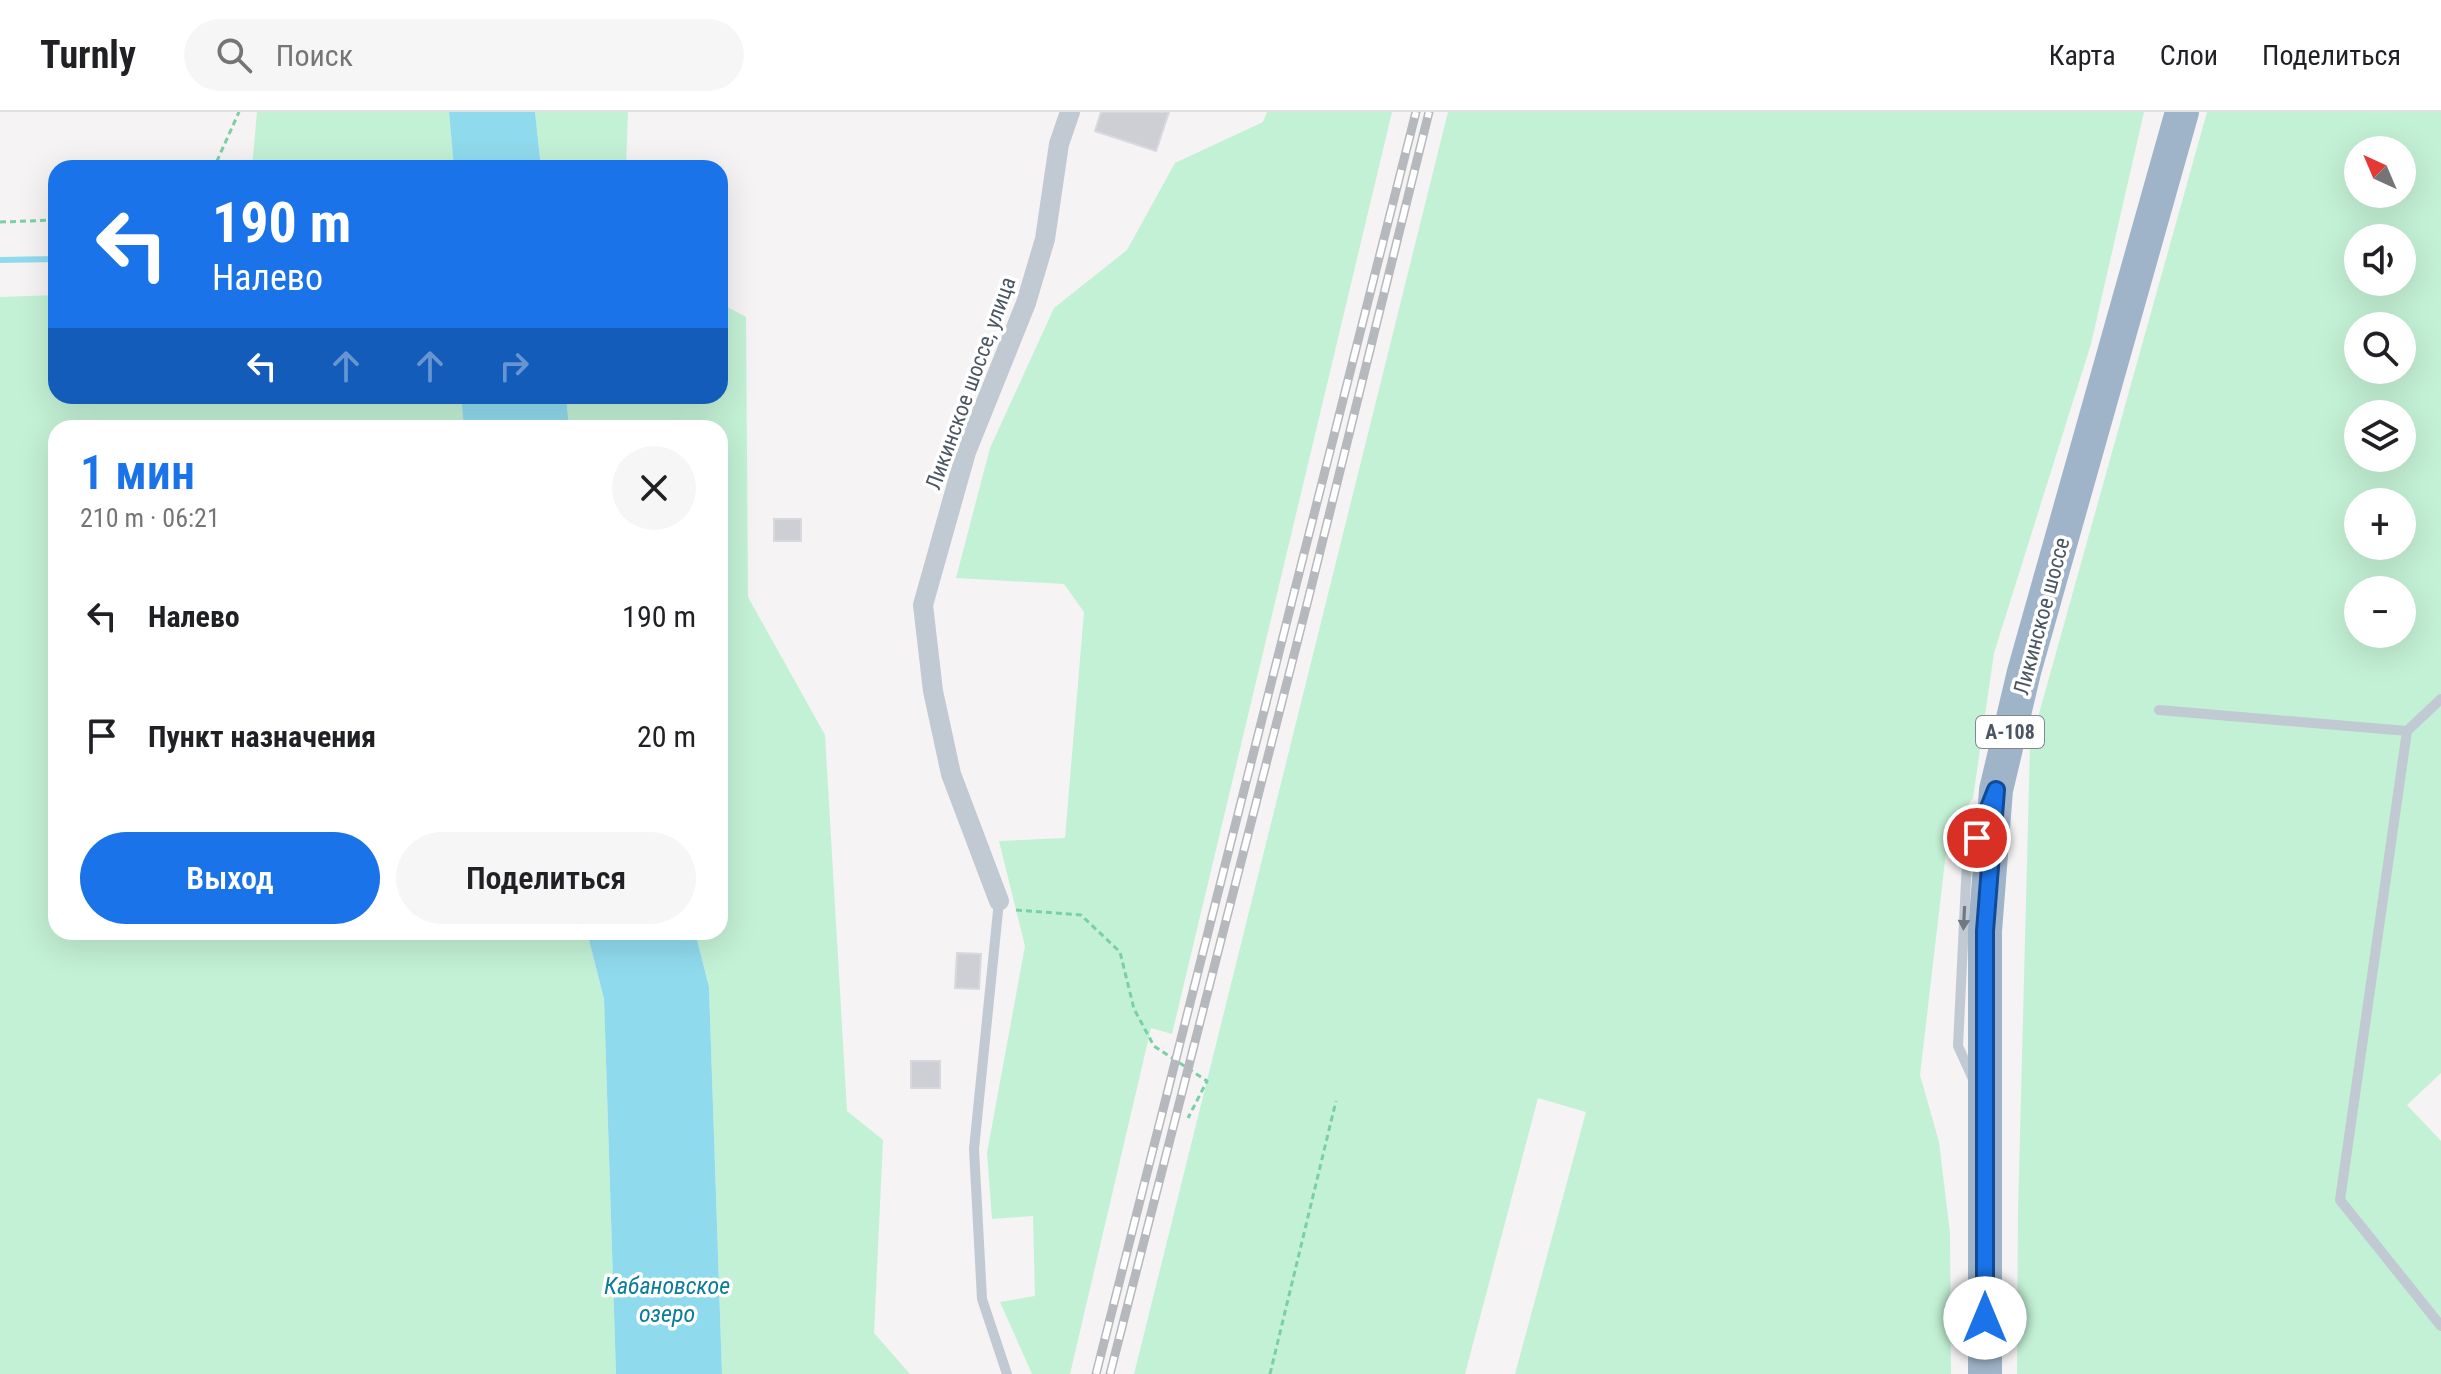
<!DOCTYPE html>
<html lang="ru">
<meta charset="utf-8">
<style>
body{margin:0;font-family:"Roboto Condensed",sans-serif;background:#f6f6f6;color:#202124;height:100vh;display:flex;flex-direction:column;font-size:30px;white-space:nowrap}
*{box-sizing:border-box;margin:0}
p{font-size:26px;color:#757577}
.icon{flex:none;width:44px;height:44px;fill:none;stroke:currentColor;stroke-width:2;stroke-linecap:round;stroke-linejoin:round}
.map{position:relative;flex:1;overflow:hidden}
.drawer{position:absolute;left:48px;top:308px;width:680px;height:520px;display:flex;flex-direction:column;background:#fff;border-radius:24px;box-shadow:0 8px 32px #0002}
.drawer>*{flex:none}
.banner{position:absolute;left:48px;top:48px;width:680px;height:244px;border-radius:24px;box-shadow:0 8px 32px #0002;background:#1a73e8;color:#fff;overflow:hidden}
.needle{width:52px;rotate:316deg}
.buttons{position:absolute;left:2344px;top:24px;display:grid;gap:16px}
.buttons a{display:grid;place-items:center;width:72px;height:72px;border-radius:50%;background:#fff;box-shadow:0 8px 32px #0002;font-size:40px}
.pin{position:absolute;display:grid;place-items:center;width:68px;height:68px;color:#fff;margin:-34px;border:4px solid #fff;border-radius:50%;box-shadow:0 2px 8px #0007}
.me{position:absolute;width:88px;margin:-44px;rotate:0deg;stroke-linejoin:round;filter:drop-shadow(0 0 6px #0008)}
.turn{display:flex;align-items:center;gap:28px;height:168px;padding:0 32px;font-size:36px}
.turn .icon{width:104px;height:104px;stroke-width:2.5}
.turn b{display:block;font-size:56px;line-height:68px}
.lanes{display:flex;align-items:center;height:76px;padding:0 32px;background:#0003;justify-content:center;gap:40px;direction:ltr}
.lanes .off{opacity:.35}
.round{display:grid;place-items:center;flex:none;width:84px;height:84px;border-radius:42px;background:#f6f6f6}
.headline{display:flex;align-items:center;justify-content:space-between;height:136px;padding:0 32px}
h1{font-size:48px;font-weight:600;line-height:60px;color:#1a73e8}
.cta{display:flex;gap:16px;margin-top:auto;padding:16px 32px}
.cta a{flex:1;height:92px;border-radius:48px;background:#1a73e8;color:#fff;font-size:32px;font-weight:600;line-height:92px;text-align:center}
.cta a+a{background:#f6f6f6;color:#202124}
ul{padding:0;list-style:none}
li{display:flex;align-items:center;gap:24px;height:120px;padding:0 32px}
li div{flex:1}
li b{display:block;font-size:30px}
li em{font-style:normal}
header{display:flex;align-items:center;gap:48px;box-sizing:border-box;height:112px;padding:0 40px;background:#fff;border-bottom:2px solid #e0e0e0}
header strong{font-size:38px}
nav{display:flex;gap:44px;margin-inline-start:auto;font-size:28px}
.search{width:560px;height:72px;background:#f6f6f6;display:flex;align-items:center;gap:20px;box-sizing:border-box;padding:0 28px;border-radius:44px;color:#757577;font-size:30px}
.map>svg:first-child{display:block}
.green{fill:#c3f1d5;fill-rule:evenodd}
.water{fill:#90daee}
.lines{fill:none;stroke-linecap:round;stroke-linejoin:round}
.stream{stroke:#90daee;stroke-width:6}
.building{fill:#cdcfd5;stroke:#d7d9de;stroke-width:2}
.path{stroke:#7ad0a6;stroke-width:3;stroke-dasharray:6 4;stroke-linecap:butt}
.service{stroke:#c1cad2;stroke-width:10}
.minor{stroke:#c1cad2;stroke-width:20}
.trunk{stroke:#9fb4c9;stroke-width:34}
.rail-casing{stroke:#b5b8bd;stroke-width:9}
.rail{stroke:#fff;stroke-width:6;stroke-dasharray:18;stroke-linecap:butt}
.oneway{fill:#6e7983}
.route-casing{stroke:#114b97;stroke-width:20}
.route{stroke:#1a73e8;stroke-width:14}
.labels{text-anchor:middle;stroke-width:7;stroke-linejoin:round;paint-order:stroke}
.shield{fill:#fff;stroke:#808990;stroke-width:2}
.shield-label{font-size:20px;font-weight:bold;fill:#4a5661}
.street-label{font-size:22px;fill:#4a5661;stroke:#fff}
.water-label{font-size:24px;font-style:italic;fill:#0c7c9b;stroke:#fff}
</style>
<header>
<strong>Turnly</strong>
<div class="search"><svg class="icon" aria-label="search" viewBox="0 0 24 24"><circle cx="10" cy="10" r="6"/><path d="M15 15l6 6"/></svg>Поиск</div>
<nav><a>Карта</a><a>Слои</a><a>Поделиться</a></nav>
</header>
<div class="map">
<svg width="2441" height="1262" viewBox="0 0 2441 1262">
<rect width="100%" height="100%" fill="#f5f3f3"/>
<g class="green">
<polygon points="257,0 449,0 454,56 308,56 289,48 281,56 252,56"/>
<polygon points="535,0 628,0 626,56 541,56"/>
<polygon points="1267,0 1392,0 1172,922 1151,916 1070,1262 1032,1262 1000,1190 1035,1184 1033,1104 992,1107 987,1041 1025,834 999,729 1065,726 1084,500 1064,472 956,466 990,336 1054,196 1127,138 1175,51 1263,10"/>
<polygon points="1448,0 2144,0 2091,232 1994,541 1973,686 1948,723 1920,963 1939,1030 1950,1121 1951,1262 1515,1262 1586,1000 1538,986 1465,1262 1134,1262"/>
<path d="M 2207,0 L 2441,0 L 2441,961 L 2407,993 L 2441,1029 L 2441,1262 L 2017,1262 L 2018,1100 L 2030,634 ZM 2358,38 L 2402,38 L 2402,82 L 2358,82 ZM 2358,126 L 2402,126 L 2402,170 L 2358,170 ZM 2358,214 L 2402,214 L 2402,258 L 2358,258 ZM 2358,302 L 2402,302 L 2402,346 L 2358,346 ZM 2358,390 L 2402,390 L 2402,434 L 2358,434 ZM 2358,478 L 2402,478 L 2402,522 L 2358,522 Z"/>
<polygon points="56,183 56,284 461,284 464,316 56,316 56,820 587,820 604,887 616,1262 0,1262 0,185"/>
<polygon points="720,191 746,205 748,485 825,623 847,999 883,1028 874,1221 910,1262 722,1262 709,875 695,820 720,820 720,316 569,316 566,284 720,284"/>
</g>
<g class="water">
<polygon points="449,0 535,0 541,56 454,56"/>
<polygon points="461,284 566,284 569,316 464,316"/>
<polygon points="587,820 695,820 709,875 722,1262 616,1262 604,887"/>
</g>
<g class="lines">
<polyline class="stream" points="0,148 56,147"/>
</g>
<g class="building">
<polygon points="1101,0 1169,0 1156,39 1095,19"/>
<rect x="774" y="407" width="27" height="22"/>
<polygon points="957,841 981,842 979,877 955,876"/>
<rect x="911" y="949" width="29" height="27"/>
</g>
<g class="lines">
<g class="path">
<polyline points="209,56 217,49 239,0"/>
<polyline points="0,110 56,108"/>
<polyline points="1016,798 1081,803 1120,840 1134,897 1154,934 1207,969 1188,1006"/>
<polyline points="1270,1262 1336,989"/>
</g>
<g class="service">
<polyline points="2159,598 2407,619 2340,1088 2441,1214"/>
<polyline points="2407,619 2441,587"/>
<polyline points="999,789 974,1037 982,1187 1007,1262"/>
<polyline points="1973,967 1958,934 1967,749 1980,717"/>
</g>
<polyline class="minor" points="999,789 951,662 933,579 923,493 966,340 1026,191 1045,127 1059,32 1070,0"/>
<polyline class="trunk" points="1985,1262 1985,819 1996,678 2024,560 2182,0"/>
<g class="rail-casing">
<g id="rail">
<polyline points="1096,1262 1416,0"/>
<polyline points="1110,1262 1307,492 1429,0"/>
</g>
</g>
<use href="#rail" class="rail"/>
</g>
<defs><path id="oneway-solid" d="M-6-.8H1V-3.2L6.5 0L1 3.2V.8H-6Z" transform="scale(2)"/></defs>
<use class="oneway" href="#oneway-solid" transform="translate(1964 806) rotate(93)"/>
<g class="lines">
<g class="route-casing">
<polyline id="route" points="1977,726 1996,678 1985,819 1985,1206"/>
</g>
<use href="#route" class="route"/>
</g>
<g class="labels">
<rect class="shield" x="1976" y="604" width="68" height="32" rx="6"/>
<g class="shield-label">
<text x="2010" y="627">А-108</text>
</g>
<g class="street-label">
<text transform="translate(970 271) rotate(-70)" y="8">Ликинское шоссе, улица</text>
<text transform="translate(2041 504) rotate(-75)" y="8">Ликинское шоссе</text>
</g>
<g class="water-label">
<text x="667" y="1182">Кабановское<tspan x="667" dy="28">озеро</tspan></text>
</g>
</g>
</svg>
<div class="buttons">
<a><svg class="needle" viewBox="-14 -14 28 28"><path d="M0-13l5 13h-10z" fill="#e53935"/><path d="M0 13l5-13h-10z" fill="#757577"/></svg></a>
<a><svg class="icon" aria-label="sound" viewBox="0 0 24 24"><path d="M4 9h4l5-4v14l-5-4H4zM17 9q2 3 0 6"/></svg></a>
<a><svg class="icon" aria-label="search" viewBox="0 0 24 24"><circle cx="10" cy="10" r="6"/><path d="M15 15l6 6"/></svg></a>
<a><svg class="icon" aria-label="layers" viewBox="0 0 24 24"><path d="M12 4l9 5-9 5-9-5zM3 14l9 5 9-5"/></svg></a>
<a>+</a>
<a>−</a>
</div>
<div class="pin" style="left:1977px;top:726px;background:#d93025"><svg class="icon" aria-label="arrive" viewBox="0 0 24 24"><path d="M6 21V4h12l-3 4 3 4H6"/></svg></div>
<svg class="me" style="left:1985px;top:1206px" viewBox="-20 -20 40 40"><circle r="19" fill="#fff"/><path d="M0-13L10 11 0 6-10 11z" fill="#1a73e8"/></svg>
<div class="banner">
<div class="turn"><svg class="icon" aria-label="left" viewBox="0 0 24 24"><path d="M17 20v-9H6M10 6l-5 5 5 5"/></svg><div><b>190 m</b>Налево</div></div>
<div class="lanes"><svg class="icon" aria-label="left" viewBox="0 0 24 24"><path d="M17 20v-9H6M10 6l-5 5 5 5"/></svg><svg class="icon off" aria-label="ahead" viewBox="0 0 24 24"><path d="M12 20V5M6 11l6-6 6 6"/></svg><svg class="icon off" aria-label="ahead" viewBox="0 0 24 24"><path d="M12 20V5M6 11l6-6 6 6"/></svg><svg class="icon off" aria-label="right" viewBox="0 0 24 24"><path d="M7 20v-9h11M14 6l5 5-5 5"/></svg></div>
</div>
<section class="drawer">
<div class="headline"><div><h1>1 мин</h1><p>210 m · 06:21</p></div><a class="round"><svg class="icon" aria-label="close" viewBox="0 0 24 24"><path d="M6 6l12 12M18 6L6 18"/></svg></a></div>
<ul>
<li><svg class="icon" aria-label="left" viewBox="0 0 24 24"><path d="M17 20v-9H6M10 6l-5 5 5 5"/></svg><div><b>Налево</b></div><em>190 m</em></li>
<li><svg class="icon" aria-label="arrive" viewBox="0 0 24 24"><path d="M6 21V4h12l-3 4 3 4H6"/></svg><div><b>Пункт назначения</b></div><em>20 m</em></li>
</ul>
<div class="cta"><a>Выход</a><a>Поделиться</a></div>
</section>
</div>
